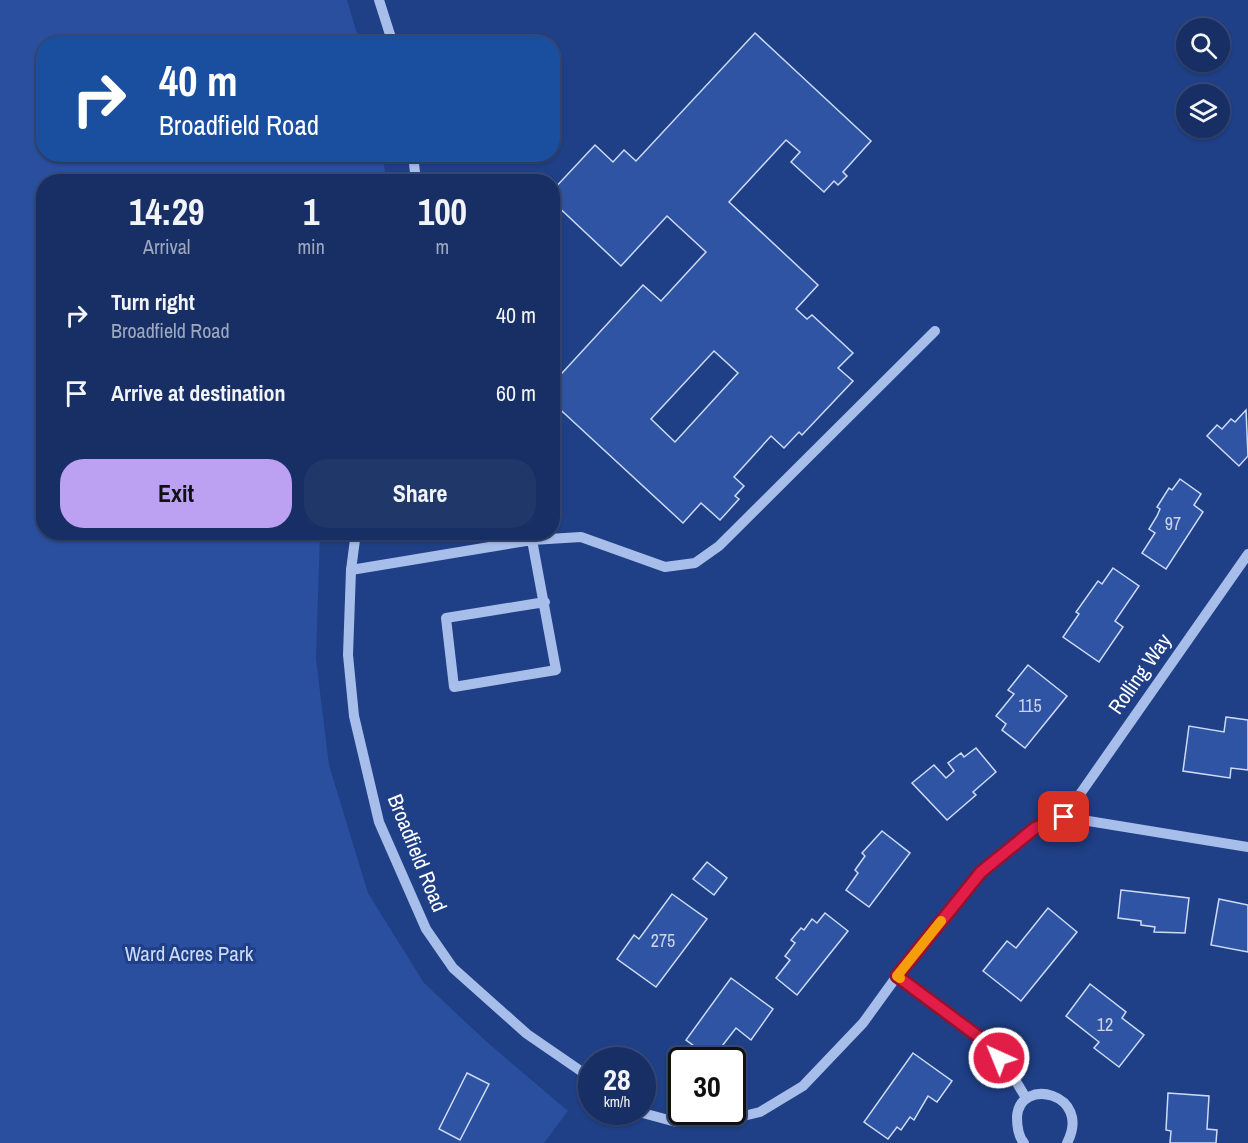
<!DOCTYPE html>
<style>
body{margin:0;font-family:"Archivo Narrow",sans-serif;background:#20376a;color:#f1f3f6;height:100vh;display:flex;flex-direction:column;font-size:22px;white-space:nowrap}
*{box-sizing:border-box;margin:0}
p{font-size:20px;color:#9ea9bf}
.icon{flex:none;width:33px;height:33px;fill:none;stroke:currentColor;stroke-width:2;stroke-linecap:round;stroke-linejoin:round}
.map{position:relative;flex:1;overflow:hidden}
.drawer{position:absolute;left:36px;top:174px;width:524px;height:366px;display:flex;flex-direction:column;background:#172f64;border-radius:24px;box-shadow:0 2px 4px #0004,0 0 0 2px #364a78}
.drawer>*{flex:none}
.hud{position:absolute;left:36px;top:36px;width:524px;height:126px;border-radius:24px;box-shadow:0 2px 4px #0004,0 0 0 2px #364a78;background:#1a4fa0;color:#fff;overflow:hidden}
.controls{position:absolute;left:1176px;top:18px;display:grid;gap:12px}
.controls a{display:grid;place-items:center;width:54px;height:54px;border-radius:50%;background:#172f64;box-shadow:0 2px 4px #0004,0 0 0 2px #364a78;font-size:30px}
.speed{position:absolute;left:578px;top:1047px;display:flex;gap:12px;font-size:30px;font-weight:700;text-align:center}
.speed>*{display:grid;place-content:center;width:78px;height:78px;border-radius:50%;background:#172f64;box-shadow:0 2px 4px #0004,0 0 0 2px #364a78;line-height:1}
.speed small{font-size:15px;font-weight:400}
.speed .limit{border:3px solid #111;border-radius:9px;background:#fff;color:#111}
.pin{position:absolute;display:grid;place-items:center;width:51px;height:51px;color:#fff;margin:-26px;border-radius:12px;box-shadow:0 3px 9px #0006}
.me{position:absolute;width:66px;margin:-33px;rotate:316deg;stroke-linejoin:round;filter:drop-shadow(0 0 4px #0008)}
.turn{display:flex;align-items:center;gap:21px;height:126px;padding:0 24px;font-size:27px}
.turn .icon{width:78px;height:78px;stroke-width:2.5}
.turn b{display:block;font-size:42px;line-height:51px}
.eta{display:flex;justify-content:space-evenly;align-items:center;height:102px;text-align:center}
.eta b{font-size:36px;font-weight:800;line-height:42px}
.cta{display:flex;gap:12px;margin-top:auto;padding:12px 24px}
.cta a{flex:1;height:69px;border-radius:24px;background:#bca0f2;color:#111;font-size:24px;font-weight:800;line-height:69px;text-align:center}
.cta a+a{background:#20376a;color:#f1f3f6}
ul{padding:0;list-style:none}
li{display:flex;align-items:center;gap:18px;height:78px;padding:0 24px}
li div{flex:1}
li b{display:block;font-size:22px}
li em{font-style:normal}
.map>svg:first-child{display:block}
.green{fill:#294f9e}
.building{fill:#2f54a3;stroke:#cddbf7;stroke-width:1.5;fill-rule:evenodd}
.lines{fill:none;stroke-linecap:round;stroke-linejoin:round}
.minor{stroke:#a8beea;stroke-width:10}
.route-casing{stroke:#92132f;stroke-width:15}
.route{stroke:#e11d48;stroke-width:10}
.slow{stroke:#f59e0b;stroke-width:10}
.labels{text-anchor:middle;stroke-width:6;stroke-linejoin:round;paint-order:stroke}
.number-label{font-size:18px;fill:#cbd4e8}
.street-label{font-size:21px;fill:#fff;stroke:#1f3f86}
.park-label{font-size:21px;fill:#cddbf7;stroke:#1f3f86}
</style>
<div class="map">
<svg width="1248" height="1143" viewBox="0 0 1248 1143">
<rect width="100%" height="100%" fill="#1f3f86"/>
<polygon class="green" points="0,0 347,0 360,43 44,44 44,154 383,155 386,182 44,182 44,532 320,533 316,659 329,765 368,893 424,983 488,1043 568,1111 544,1143 0,1143"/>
<g class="building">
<path d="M 755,33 L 871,141 L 843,172 L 847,176 L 838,185 L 834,181 L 824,192 L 791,162 L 800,152 L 786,140 L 729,202 L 818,285 L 796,309 L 807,319 L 812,315 L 853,353 L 838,368 L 853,381 L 802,435 L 799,432 L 784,448 L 771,436 L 734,477 L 744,486 L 735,496 L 739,499 L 720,520 L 701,503 L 683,523 L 552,402 L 552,384 L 643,285 L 661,301 L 706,252 L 667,216 L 621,266 L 552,201 L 552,191 L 595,145 L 613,162 L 624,150 L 636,161 ZM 714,351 L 738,373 L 675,442 L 651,419 Z"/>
<polygon points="1246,410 1248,456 1239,466 1207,436 1217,425 1222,429 1231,419 1235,422"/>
<polygon points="1180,479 1201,494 1194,505 1203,512 1166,569 1142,553 1155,533 1149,529 1157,516 1160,509 1157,507 1169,488 1172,490"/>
<polygon points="1113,568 1139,586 1115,621 1123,627 1099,662 1063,637 1079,614 1076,612 1098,581 1102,584"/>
<polygon points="1028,665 1067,696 1025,748 1002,730 1006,724 996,716 1014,694 1008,690"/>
<polygon points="1226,717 1248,720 1248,770 1231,768 1230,778 1183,771 1189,726 1224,732"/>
<polygon points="976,748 996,772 973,792 976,795 947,820 912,783 934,765 946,778 954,771 948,763 961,753 964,757"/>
<polygon points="882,831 910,853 869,907 846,890 858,873 855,870 865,856 862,853"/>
<polygon points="707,862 727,878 714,895 693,879"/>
<polygon points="1121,890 1189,898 1185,933 1154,932 1155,927 1141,925 1141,921 1118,918"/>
<polygon points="672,894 707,919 656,987 617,959 634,935 639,939"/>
<polygon points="1219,899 1248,905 1248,952 1211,945"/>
<polygon points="1048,908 1077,932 1021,1001 983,971 1007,941 1016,948"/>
<polygon points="825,913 848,931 797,995 776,978 790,960 785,956 795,943 791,940 801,928 804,930 812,919 817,923"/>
<polygon points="731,978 773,1009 751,1040 736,1028 712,1059 686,1040"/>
<polygon points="1090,984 1126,1012 1122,1018 1144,1035 1119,1067 1094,1048 1099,1042 1066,1016"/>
<polygon points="913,1053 952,1081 937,1102 928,1096 914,1120 910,1117 901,1130 897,1127 888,1139 864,1122"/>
<polygon points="467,1073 489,1084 460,1140 439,1129"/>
<polygon points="1168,1093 1209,1096 1207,1129 1217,1130 1216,1143 1170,1143 1171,1131 1166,1130"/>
</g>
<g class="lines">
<g class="minor">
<polyline points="379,0 393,44"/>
<polyline points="413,154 416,182"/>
<polyline points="356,532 351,570 348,655 354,716 379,822 426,929 453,968 527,1034 591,1078"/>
<polyline points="532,540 581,537 665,567 695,563 719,546 935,331"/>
<polyline points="351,570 532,540 556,670 454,687 446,618 545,602"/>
<polyline points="1064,817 1248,554"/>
<polyline points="897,976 987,1043 1011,1073 1026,1098"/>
<polyline points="639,1112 676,1122 731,1119 760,1112 803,1086 863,1023 897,976 981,872 1035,828 1064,817 1248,847"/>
<path d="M 1024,1143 C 1018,1136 1017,1126 1017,1117 C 1019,1076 1093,1093 1067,1143"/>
</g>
</g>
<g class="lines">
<g class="route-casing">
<polyline id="route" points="999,1058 987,1043 897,976 981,872 1035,828 1064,817"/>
</g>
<use href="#route" class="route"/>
<polyline class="slow" points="900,978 897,976 941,921"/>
</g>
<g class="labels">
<g class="number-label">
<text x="1173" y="530">97</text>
<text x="1030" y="712">115</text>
<text x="663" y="947">275</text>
<text x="1105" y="1031">12</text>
</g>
<g class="street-label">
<text transform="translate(1140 674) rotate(-55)" y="7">Rolling Way</text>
<text transform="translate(417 853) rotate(68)" y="7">Broadfield Road</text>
</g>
<g class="park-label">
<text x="189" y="961">Ward Acres Park</text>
</g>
</g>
</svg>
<div class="controls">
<a><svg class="icon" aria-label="search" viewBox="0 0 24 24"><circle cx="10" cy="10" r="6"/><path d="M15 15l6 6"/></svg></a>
<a><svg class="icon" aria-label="layers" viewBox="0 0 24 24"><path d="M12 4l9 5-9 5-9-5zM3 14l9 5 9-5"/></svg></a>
</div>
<div class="speed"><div>28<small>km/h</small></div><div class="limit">30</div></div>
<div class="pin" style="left:1064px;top:817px;background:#d93025"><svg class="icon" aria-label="arrive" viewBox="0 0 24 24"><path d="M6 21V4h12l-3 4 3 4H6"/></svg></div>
<svg class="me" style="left:999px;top:1058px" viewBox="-20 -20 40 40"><circle r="17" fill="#e11d48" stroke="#fff" stroke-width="3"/><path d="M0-11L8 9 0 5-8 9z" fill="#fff"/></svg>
<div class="hud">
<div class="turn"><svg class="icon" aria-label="right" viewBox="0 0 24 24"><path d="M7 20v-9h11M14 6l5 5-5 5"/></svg><div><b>40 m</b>Broadfield Road</div></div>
</div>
<section class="drawer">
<div class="eta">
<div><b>14:29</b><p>Arrival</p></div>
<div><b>1</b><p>min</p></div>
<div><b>100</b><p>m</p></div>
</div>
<ul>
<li><svg class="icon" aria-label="right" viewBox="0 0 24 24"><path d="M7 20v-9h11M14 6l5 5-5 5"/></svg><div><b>Turn right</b><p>Broadfield Road</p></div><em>40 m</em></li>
<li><svg class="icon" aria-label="arrive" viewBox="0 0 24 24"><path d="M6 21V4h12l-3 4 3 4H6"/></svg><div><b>Arrive at destination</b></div><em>60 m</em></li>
</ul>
<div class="cta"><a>Exit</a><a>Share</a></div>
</section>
</div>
